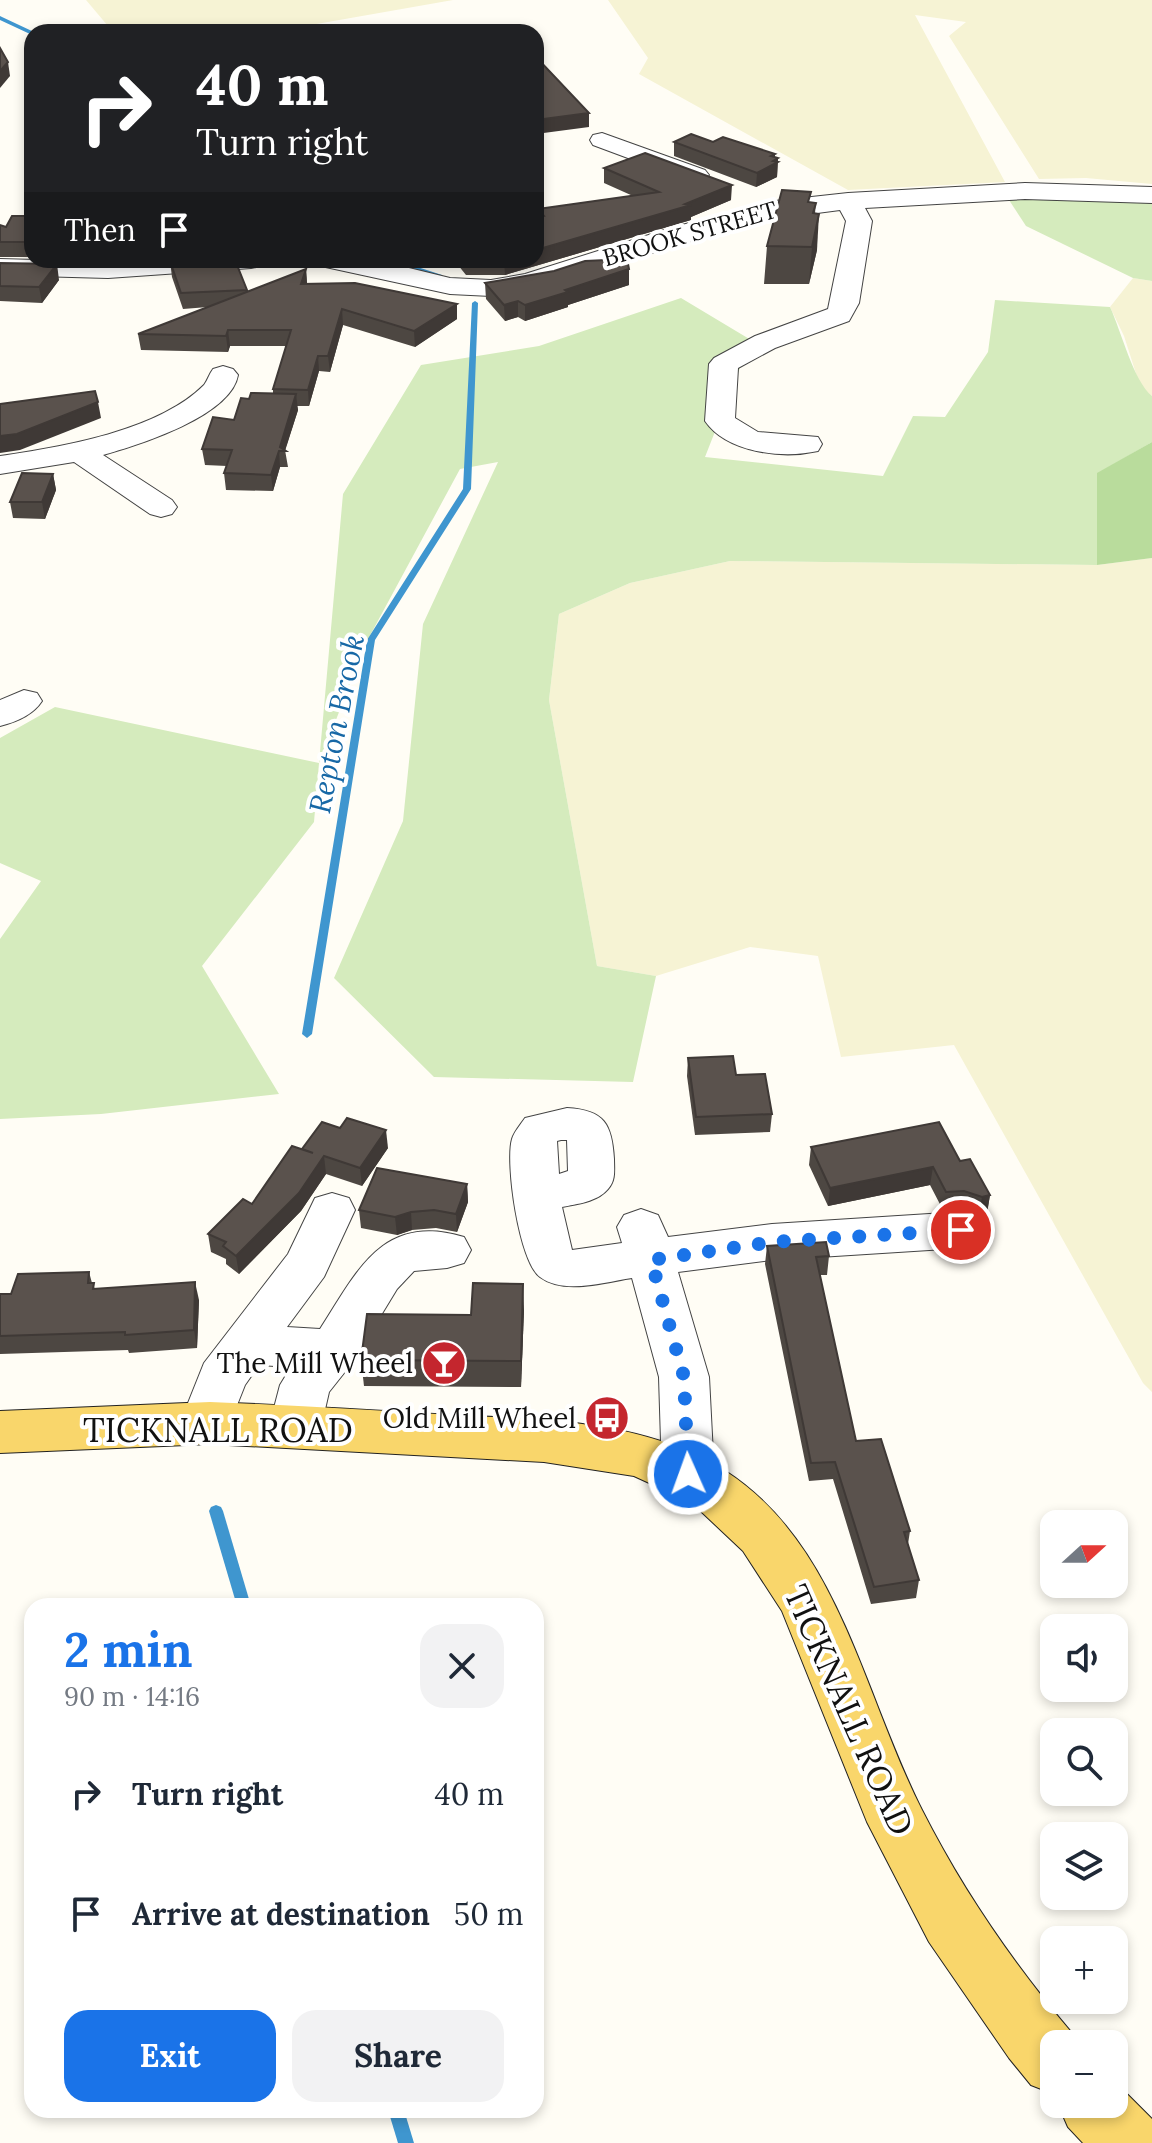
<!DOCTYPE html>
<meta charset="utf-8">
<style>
body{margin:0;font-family:Lora,serif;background:#f2f2f3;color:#1f2937;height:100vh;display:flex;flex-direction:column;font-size:30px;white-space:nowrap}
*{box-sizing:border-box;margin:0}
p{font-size:26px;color:#747a83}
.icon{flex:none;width:44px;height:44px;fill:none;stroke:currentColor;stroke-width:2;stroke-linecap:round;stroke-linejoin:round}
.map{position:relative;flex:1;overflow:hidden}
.side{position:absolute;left:24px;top:1598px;width:520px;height:520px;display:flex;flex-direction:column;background:#fff;border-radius:24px;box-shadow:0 4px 12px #0003}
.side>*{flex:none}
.guide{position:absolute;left:24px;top:24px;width:520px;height:244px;border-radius:24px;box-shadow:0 4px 12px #0003;background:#202124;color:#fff;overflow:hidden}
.needle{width:52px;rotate:69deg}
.fabs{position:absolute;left:1040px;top:1510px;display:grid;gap:16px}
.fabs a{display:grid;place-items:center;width:88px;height:88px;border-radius:16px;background:#fff;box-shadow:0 4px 12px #0003;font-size:40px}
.pin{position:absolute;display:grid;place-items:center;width:68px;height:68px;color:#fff;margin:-34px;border:4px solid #fff;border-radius:50%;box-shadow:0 2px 8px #0007}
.me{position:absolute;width:88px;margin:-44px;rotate:358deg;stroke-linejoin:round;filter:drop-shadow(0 0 6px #0008)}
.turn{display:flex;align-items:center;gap:28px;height:168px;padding:0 40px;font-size:36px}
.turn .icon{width:104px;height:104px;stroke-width:2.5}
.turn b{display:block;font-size:56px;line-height:68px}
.then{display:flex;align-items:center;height:76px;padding:0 40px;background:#0003;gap:16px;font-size:30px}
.round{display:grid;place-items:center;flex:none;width:84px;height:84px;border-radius:24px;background:#f2f2f3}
.overview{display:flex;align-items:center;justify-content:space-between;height:136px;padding:0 40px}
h1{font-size:48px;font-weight:700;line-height:60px;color:#1a73e8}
.button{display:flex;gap:16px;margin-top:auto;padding:16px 40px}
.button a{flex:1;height:92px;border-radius:24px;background:#1a73e8;color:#fff;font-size:32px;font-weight:700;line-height:92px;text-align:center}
.button a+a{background:#f2f2f3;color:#1f2937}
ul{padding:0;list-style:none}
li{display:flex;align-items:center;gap:24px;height:120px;padding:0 40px}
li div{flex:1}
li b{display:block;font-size:30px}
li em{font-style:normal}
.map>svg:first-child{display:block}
.farmland{fill:#f6f3d4}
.green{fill:#d5ebbd}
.forest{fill:#b9dc9c}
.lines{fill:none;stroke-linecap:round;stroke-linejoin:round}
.stream{fill:#3f96cf;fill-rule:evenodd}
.minor-casing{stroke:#444;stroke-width:2}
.major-casing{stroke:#222;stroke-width:2}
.minor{fill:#fff;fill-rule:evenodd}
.major{fill:#f9d66b;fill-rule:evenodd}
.wall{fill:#4d4742}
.shaded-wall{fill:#3f3936}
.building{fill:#5a524d;stroke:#3f3936;stroke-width:2}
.route{stroke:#1a73e8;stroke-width:14;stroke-dasharray:0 25.2}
.labels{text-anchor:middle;stroke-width:8;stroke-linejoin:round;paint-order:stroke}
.far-street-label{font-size:24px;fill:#111;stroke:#fff}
.poi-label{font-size:28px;fill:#111;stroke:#fff;text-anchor:end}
.water-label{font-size:30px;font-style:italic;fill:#1768a6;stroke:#fff}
.near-street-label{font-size:34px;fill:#111;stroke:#fff}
</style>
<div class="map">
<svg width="1152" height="2143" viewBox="0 0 1152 2143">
<rect width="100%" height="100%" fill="#fffdf5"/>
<g class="farmland">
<polygon points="86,0 453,0 271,32 113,32"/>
<polygon points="608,0 1152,0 1152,184 1086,178 1039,179 949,36 966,22 915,15 1005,182 848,190 639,74 648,58"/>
<polygon points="1133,278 1152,281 1152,396 1140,386 1124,336 1110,307"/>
<polygon points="1152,558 1152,1392 1143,1383 954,1045 841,1057 818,956 750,947 656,976 597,966 549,700 559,614 630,583 730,561 1097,565"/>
</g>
<g class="green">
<polygon points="1007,197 1152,199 1152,281 1133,278 1026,226"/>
<path d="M 681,298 L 751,340 L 705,457 L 883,476 L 913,416 L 945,417 L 988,352 L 995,300 L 1110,307 C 1122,333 1133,380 1152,396 L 1152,442 L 1097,474 L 1097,565 L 730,561 L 630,583 L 559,614 L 549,700 L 597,966 L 656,976 L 633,1082 L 434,1077 L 334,978 L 403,821 L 423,624 L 498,462 L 460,469 L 367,641 L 319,763 L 314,822 L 202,966 L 279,1094 L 101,1114 L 0,1119 L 0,939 L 41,881 L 0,863 L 0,738 L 55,707 L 319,763 L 343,494 L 421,365 L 539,346 Z"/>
</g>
<polygon class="forest" points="1152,442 1152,558 1097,565 1097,473"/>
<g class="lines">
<g class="stream">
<polygon points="0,16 2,17 34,32 30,34 0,20"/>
<polygon points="386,260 396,260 442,275 437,276"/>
<polygon points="475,301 478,303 471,489 375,640 312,1034 307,1038 302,1034 367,640 463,489 472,303"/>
<polygon points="216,1505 221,1507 223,1511 251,1606 237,1606 209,1511 211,1507"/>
<polygon points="388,2110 404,2110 414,2143 398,2143"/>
</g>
<g class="minor-casing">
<g id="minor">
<polygon points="602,133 705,170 709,175 705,180 687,180 593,145 590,140 593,135"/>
<path d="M 1025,183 L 1152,187 L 1152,203 L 1025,199 L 865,208 L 872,221 L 859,303 L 849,321 L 775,348 L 738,368 L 735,418 L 758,432 L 818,437 L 822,444 L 818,451 C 783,459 727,453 705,421 L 709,364 L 714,358 L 755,336 L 828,309 L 846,221 L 840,210 L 756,221 L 554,283 L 491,296 L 450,294 L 321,266 L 317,260 L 376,260 L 450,278 L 491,280 L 525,274 L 674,227 L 775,201 L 848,193 Z"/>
<polygon points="0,259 108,262 265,260 261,266 251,268 108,278 0,275"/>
<path d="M 223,366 L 233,369 L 238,375 C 231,416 139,445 103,455 L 172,500 L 177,507 L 172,514 L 161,517 L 150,514 L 74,462 L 0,474 L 0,456 C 62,447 158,431 204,385 C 208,380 209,374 213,369 Z"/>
<path d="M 24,690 L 37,693 L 42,701 C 33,715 16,722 0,726 L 0,700 Z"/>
<path d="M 567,1108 C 605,1110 612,1125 614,1159 C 614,1170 616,1180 608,1189 C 597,1202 577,1204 562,1207 L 572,1250 L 622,1243 L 617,1227 L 624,1215 L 641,1209 L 658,1215 L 668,1237 L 772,1224 L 961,1212 L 978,1218 L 985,1230 L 978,1242 L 961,1248 L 772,1260 L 678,1272 L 709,1377 L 714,1474 L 707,1489 L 688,1496 L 669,1489 L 662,1474 L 659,1377 L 632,1278 C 605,1282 564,1295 540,1277 C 519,1262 505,1162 512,1139 C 514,1132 521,1124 525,1118 ZM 561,1140 L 567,1140 L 568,1171 L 559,1174 L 557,1141 Z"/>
<path d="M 332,1193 L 349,1198 L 355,1210 L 324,1277 L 287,1327 L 320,1329 C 357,1272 382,1212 464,1237 L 471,1250 L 464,1263 L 447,1268 L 414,1271 L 397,1289 L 352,1363 L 329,1392 L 321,1427 L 313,1442 L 295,1448 L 277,1442 L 269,1427 L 280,1385 L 291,1367 L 259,1365 L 245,1385 L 224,1438 L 206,1444 L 188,1438 L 180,1423 L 204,1363 L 288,1254 L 315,1198 Z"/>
</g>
</g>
<g class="major-casing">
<g id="major">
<path d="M 210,1402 C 290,1405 371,1410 451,1415 C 529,1419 609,1419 683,1449 C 834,1510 856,1680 922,1810 C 964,1893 1017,1969 1077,2039 L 1079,2044 L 1054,2044 L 1054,2094 L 1031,2085 L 1009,2058 L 929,1942 L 867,1822 L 782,1611 L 743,1551 L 691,1502 L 634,1476 L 544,1462 L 210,1444 L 0,1453 L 0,1411 Z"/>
<polygon points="1114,2081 1152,2119 1152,2143 1083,2143 1068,2127 1058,2104 1114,2104"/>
</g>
</g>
<use href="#minor" class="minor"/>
<use href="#major" class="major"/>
</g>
<g class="wall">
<polygon points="674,142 713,142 775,154 775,157 778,158 777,177 756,187 674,156"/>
<polygon points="604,168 731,200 691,217 691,220 505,275 466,275 454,260 536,260 538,209 633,196 604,183"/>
<polygon points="810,202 816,203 815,213 817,250 809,284 764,284 767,246"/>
<polygon points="32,216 32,257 0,257 0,225 6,227"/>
<polygon points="170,261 247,290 247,292 306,269 307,284 457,319 415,347 343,325 330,372 319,371 309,406 297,406 298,410 285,450 288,467 280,467 273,491 226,490 224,473 227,466 205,465 202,449 234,420 249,399 273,394 273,389 286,346 230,346 228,352 141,350 138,334 208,307 183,309 172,277"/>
<polygon points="0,263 59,280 42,303 0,301"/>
<polygon points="629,269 629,285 568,305 568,307 525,321 518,317 505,321 486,299 485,283"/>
<polygon points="53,474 56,490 45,519 13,518 10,502"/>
<polygon points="688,1058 736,1075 772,1114 770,1132 695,1135 687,1076"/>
<polygon points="811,1147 960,1161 990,1195 987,1213 979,1215 961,1209 943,1210 930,1185 828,1206 809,1165"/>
<polygon points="388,1148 362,1186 326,1174 301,1211 239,1274 226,1264 226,1259 211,1252 208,1234 252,1204 302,1149"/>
<polygon points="467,1184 468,1202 457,1232 436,1228 412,1230 397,1235 361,1228 359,1210"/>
<polygon points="767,1246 829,1256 827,1275 820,1275 856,1441 910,1531 908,1544 919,1580 916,1598 871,1604 833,1479 809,1481 765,1264"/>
<polygon points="89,1272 92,1283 95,1289 199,1300 197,1348 129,1353 128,1350 0,1354 0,1294 11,1294"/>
<polygon points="524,1310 521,1387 364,1386 361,1360 471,1315"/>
</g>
<g class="shaded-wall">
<polygon points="8,62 10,76 0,88 0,71"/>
<polygon points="589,113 589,127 536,134 536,120"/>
<polygon points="775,154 775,160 778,158 777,177 756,187 757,173 771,156"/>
<polygon points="732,185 731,200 691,217 691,220 505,275 504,260 536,260 536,250 685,204"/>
<polygon points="819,214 817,250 809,284 812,247"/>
<polygon points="57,264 59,280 42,303 39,287"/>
<polygon points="306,269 307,284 301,284"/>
<polygon points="629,269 629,285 568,305 568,307 525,321 525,305 565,290"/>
<polygon points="518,301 518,317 505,321 504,305"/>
<polygon points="457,304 457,319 415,347 414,331"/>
<polygon points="342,309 343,325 330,372 328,356"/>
<polygon points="228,330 230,346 228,352 226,336"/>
<polygon points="318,356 319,371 309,406 308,390"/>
<polygon points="296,394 298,410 285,451 280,447"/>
<polygon points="98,402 101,418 20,450 0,453 0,436"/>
<polygon points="279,451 280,467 273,491 271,475"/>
<polygon points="53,474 56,490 45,519 42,502"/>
<polygon points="386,1130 388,1148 362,1186 360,1168"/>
<polygon points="324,1156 326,1174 301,1211 239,1274 236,1256"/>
<polygon points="933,1167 930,1185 828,1206 830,1188"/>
<polygon points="467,1184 468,1202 457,1232 456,1214"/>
<polygon points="990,1195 987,1213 979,1215 982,1197"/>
<polygon points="411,1212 412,1230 397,1235 395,1217"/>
<polygon points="195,1282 199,1300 197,1348 194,1330"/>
<polygon points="523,1284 524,1310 521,1387 521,1361"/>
</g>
<g class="building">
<polygon points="0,48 8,62 0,71"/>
<polygon points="536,58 537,58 589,113 536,120"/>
<polygon points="691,134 713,142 723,137 775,154 771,156 778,158 773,161 778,162 757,173 674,142"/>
<polygon points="645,153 732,185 685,204 691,205 536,250 536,218 544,216 538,209 659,192 604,168"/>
<polygon points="782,190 811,192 808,202 816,203 813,213 819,214 812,247 767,246"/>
<polygon points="12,216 32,216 32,242 0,242 0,225 6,227"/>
<polygon points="627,259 629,269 565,290 568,292 525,305 518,301 504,305 485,283 554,271 585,261"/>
<polygon points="188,260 235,260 247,290 181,293 170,261"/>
<polygon points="0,263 57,264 39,287 0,286"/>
<polygon points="306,269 301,284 355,283 457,304 414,331 342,309 328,356 318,356 308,390 273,389 291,330 228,330 226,336 138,334"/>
<polygon points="95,391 98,402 17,434 0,436 0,404"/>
<polygon points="251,393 296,394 280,447 286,451 279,451 271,475 224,473 232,450 202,449 213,417 234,420 241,398 249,399"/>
<polygon points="22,473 53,474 42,502 10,502"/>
<polygon points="733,1056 736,1075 765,1074 772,1114 696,1117 688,1058"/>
<polygon points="347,1118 386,1130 360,1168 324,1156 299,1193 236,1256 223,1246 226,1242 208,1234 243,1199 252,1204 292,1146 313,1153 302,1149 322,1122 340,1128"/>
<polygon points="939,1122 960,1161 970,1159 990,1195 982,1197 964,1191 946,1192 933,1167 830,1188 811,1147"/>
<polygon points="377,1168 467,1184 456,1214 434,1210 411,1212 395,1217 359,1210"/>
<polygon points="826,1242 829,1256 816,1257 856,1441 881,1439 910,1531 904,1532 919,1580 874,1587 835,1462 811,1463 767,1246"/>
<polygon points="89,1272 88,1283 94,1283 93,1289 195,1282 194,1330 125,1335 125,1332 0,1336 0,1294 11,1294 18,1274"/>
<polygon points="473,1283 523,1284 521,1361 361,1360 367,1314 471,1315"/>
</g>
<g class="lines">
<polyline class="route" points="688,1474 684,1377 651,1260 772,1242 961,1230"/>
</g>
<defs>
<g id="bar-disc" transform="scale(2.3)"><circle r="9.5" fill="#c4262e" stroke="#fff"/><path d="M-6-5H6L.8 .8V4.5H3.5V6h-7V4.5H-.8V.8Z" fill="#fff"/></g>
<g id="bus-disc" transform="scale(2.3)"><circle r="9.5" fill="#c4262e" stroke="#fff"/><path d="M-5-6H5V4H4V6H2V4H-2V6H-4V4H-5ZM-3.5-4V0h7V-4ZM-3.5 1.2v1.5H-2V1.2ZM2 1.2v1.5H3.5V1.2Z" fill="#fff"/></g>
</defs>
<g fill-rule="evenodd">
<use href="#bar-disc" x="444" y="1363"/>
<use href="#bus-disc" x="607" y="1418"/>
</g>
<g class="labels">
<g class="far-street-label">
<text transform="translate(690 234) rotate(-16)" y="8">BROOK STREET</text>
</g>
<g class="poi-label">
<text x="413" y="1373">The Mill Wheel</text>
<text x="576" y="1428">Old Mill Wheel</text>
</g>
<g class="water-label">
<text transform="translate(337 724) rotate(-79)" y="10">Repton Brook</text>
</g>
<g class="near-street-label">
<text x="218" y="1442">TICKNALL ROAD</text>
<text transform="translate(849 1710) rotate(66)" y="12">TICKNALL ROAD</text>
</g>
</g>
</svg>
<div class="fabs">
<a><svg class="needle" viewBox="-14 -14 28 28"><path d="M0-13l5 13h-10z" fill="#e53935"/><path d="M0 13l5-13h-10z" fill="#747a83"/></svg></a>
<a><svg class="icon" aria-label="sound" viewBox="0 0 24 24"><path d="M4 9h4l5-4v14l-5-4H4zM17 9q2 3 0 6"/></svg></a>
<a><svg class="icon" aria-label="search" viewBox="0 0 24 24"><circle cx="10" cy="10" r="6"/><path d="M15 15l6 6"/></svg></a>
<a><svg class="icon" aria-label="layers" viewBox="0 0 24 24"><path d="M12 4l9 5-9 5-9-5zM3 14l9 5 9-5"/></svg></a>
<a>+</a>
<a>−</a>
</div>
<div class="pin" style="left:961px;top:1230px;background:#d93025"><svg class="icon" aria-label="arrive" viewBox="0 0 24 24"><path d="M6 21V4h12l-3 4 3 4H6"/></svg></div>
<svg class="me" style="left:688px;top:1474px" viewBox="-20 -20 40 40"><circle r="17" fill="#1a73e8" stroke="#fff" stroke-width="3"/><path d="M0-11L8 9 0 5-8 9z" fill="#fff"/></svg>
<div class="guide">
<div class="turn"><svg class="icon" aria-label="right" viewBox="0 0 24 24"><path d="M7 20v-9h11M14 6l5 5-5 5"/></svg><div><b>40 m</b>Turn right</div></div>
<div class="then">Then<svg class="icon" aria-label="arrive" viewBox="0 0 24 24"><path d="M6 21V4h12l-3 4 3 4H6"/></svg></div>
</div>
<section class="side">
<div class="overview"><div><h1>2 min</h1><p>90 m · 14:16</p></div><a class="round"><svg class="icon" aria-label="close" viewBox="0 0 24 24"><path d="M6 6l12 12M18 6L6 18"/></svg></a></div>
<ul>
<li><svg class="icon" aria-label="right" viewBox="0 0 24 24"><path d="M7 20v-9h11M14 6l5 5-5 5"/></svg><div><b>Turn right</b></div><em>40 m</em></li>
<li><svg class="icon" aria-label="arrive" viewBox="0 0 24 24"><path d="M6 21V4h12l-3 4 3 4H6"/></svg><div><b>Arrive at destination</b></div><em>50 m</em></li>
</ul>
<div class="button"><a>Exit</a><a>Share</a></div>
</section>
</div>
